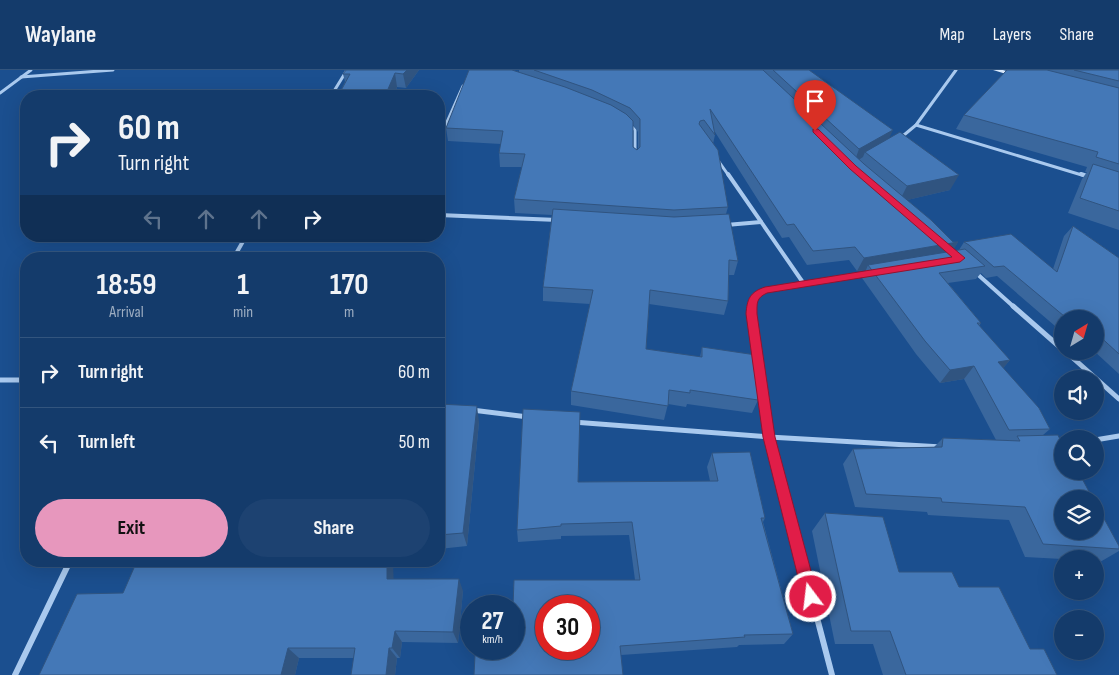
<!DOCTYPE html>
<meta charset="utf-8">
<style>
body{margin:0;font-family:"Sofia Sans Condensed",sans-serif;background:#1d4271;color:#f1f3f6;height:100vh;display:flex;flex-direction:column;font-size:19px;white-space:nowrap}
*{box-sizing:border-box;margin:0}
p{font-size:16px;color:#9dadc1}
.icon{flex:none;width:28px;height:28px;fill:none;stroke:currentColor;stroke-width:2;stroke-linecap:round;stroke-linejoin:round}
.map{position:relative;flex:1;overflow:hidden}
.sheet{position:absolute;left:20px;top:182px;width:425px;height:315px;display:flex;flex-direction:column;background:#143b6b;border-radius:20px;box-shadow:0 5px 20px #0002,0 0 0 1px #33557e}
.sheet>*{flex:none}
.top-card{position:absolute;left:20px;top:20px;width:425px;height:152px;border-radius:20px;box-shadow:0 5px 20px #0002,0 0 0 1px #33557e;background:#143b6b;color:#f1f3f6;overflow:hidden}
.needle{width:32px;rotate:37deg}
.tools{position:absolute;left:1054px;top:240px;display:grid;gap:10px}
.tools a{display:grid;place-items:center;width:50px;height:50px;border-radius:50%;background:#143b6b;box-shadow:0 5px 20px #0002,0 0 0 1px #33557e;font-size:25px}
.speed{position:absolute;left:460px;top:525px;display:flex;gap:10px;font-size:25px;font-weight:700;text-align:center}
.speed>*{display:grid;place-content:center;width:65px;height:65px;border-radius:50%;background:#143b6b;box-shadow:0 5px 20px #0002,0 0 0 1px #33557e;line-height:1}
.speed small{font-size:12px;font-weight:400}
.speed .limit{border:8px solid #d22;background:#fff;color:#111}
.pin{position:absolute;display:grid;place-items:center;width:42px;height:42px;color:#fff;margin:-51px -21px;border-radius:50% 50% 50% 0;rotate:-45deg;box-shadow:0 0 5px #0007}
.pin .icon{rotate:45deg}
.me{position:absolute;width:55px;margin:-28px;rotate:345deg;stroke-linejoin:round;filter:drop-shadow(0 0 4px #0008)}
.turn{display:flex;align-items:center;gap:18px;height:105px;padding:0 15px;font-size:22px}
.turn .icon{width:65px;height:65px;stroke-width:2.5}
.turn b{display:block;font-size:35px;line-height:42px}
.lanes{display:flex;align-items:center;height:48px;padding:0 15px;background:#0003;justify-content:center;gap:25px;direction:ltr}
.lanes .off{opacity:.35}
.eta{display:flex;justify-content:space-evenly;align-items:center;height:85px;text-align:center}
.eta b{font-size:30px;font-weight:700;line-height:35px}
.button{display:flex;gap:10px;margin-top:auto;padding:10px 15px}
.button a{flex:1;height:58px;border-radius:30px;background:#e797bd;color:#111;font-size:20px;font-weight:700;line-height:58px;text-align:center}
.button a+a{background:#1d4271;color:#f1f3f6}
ul{padding:0;list-style:none}
li{display:flex;align-items:center;gap:15px;height:70px;padding:0 15px;border-top:1px solid #33557e}
li div{flex:1}
li b{display:block;font-size:19px}
li em{font-style:normal}
header{display:flex;align-items:center;gap:30px;box-sizing:border-box;height:70px;padding:0 25px;background:#143b6b;border-bottom:1px solid #33557e}
header strong{font-size:24px}
nav{display:flex;gap:28px;margin-inline-start:auto;font-size:18px}
.map>svg:first-child{display:block}
.lines{fill:none;stroke-linecap:round;stroke-linejoin:round}
.street-far3{stroke:#a9c9ee;stroke-width:3}
.street-far2{stroke:#a9c9ee;stroke-width:4}
.street-far1{stroke:#a9c9ee;stroke-width:5}
.street{stroke:#a9c9ee;stroke-width:6}
.secondary{fill:#d6e6fa;fill-rule:evenodd}
.wall{fill:#3a679d;fill-rule:evenodd}
.shaded-wall{fill:#305480}
.building{fill:#4478b7;stroke:#305480;fill-rule:evenodd}
.route{fill:#e11d48;stroke:#92132f}
</style>
<header>
<strong>Waylane</strong>
<nav><a>Map</a><a>Layers</a><a>Share</a></nav>
</header>
<div class="map">
<svg width="1119" height="605" viewBox="0 0 1119 605">
<rect width="100%" height="100%" fill="#1b4f8f"/>
<g class="lines">
<g class="street-far3">
<polyline points="21,7 113,0"/>
<polyline points="0,23 31,0"/>
<polyline points="331,26 347,0"/>
<polyline points="628,53 635,60 635,84"/>
<polyline points="916,55 1085,106"/>
<polyline points="439,70 463,16"/>
<polyline points="898,70 916,55 956,0"/>
<polyline points="717,89 729,106"/>
</g>
<g class="street-far2">
<polyline points="728,104 804,214"/>
<polyline points="1081,104 1090,107"/>
<polyline points="439,145 558,150"/>
<polyline points="726,155 761,152"/>
<polyline points="233,189 246,166"/>
<polyline points="975,202 1014,237"/>
<polyline points="752,237 756,227 765,220 869,203"/>
</g>
<g class="street-far1">
<polyline points="752,236 751,244 769,367 778,401"/>
<polyline points="1013,236 1062,279"/>
<polyline points="1065,281 1119,329"/>
<polyline points="0,310 26,310"/>
<polyline points="472,340 528,347"/>
<polyline points="573,352 769,367 942,377"/>
<polyline points="1095,370 1119,366"/>
</g>
<g class="street">
<polyline points="778,399 832,605"/>
<polyline points="15,605 70,491"/>
</g>
<polygon class="secondary" points="993,0 1003,0 1019,5 1016,7"/>
</g>
<g class="wall">
<polygon points="419,0 406,18 397,17 394,26 338,26 345,12 343,4"/>
<path d="M 519,0 L 809,0 L 950,120 L 907,130 L 953,172 L 958,172 L 952,181 L 959,180 L 964,172 L 1053,199 L 1064,166 L 1073,156 L 1119,188 L 1119,304 L 1094,281 L 1095,249 L 1062,249 L 1062,255 L 1055,256 L 997,206 L 986,208 L 981,203 L 976,209 L 948,213 L 981,253 L 979,256 L 1010,290 L 1003,298 L 1050,359 L 1043,365 L 1119,476 L 1119,481 L 1100,492 L 1095,491 L 1095,489 L 1062,489 L 1025,487 L 1009,450 L 928,445 L 927,442 L 855,437 L 843,394 L 853,379 L 934,377 L 943,368 L 996,370 L 964,309 L 940,313 L 916,284 L 862,208 L 866,200 L 857,201 L 849,190 L 807,195 L 789,167 L 782,168 L 715,62 L 715,65 L 713,74 L 728,137 L 726,144 L 738,191 L 734,205 L 729,205 L 728,231 L 724,245 L 649,234 L 646,279 L 700,287 L 702,277 L 758,330 L 752,343 L 687,334 L 686,337 L 668,334 L 664,350 L 571,335 L 571,321 L 590,234 L 543,231 L 543,217 L 552,145 L 515,143 L 514,129 L 522,97 L 500,97 L 499,83 L 501,74 L 448,71 L 446,58 L 519,2 ZM 633,55 L 638,62 L 638,79 L 637,80 L 633,77 Z"/>
<polygon points="1007,0 1119,0 1119,160 1068,143 1082,109 1087,102 1085,102 1087,97 956,59 964,45"/>
<polygon points="439,334 479,352 467,476 439,479"/>
<polygon points="712,383 765,448 763,452 793,564 784,574 739,575 737,577 621,585 511,585 635,510 629,465 561,466 561,469 518,472 517,460 578,412 710,411 707,397"/>
<polygon points="825,443 899,502 959,517 1030,579 1057,605 883,605 873,574 835,574 812,461"/>
<polygon points="394,509 463,521 458,573 402,572 400,588 397,588 395,605 351,605 354,588 299,588 295,605 39,605 123,523"/>
</g>
<g class="shaded-wall">
<polygon points="407,0 419,0 406,18 403,4"/>
<polygon points="395,3 397,17 394,26 385,26"/>
<polygon points="893,60 887,73 865,82 863,87 854,93 859,79"/>
<polygon points="959,105 950,120 899,132 907,116"/>
<polygon points="958,172 950,186 868,195 866,200 857,201 864,188"/>
<polygon points="1074,244 1070,249 1062,249 1062,255 1055,256 1064,246"/>
<polygon points="1010,290 999,303 998,292"/>
<polygon points="974,296 964,309 940,313 950,300"/>
<polygon points="477,336 479,352 467,476 463,463"/>
<polygon points="387,491 393,491 394,521 387,509"/>
<polygon points="459,509 463,521 458,573 453,562"/>
<polygon points="395,561 402,572 400,588 392,578"/>
<polygon points="288,578 299,588 295,605 281,605"/>
<polygon points="389,578 397,588 395,605 386,605"/>
</g>
<g class="building">
<polygon points="346,0 407,0 403,4 395,3 385,26 338,26 350,4 343,4"/>
<polygon points="469,0 512,0 565,17 611,35 626,44 633,51 633,77 637,80 640,77 640,49 630,38 592,20 534,0 763,0 864,94 931,150 953,172 958,172 864,188 855,177 813,181 794,154 787,155 710,39 715,65 704,50 700,51 699,54 718,80 728,137 674,140 514,129 525,84 499,83 503,61 446,58"/>
<polygon points="773,0 809,0 893,60 859,79"/>
<polygon points="1007,0 1047,0 1119,18 1119,94 1096,87 1098,82 964,45"/>
<polygon points="1074,0 1119,0 1119,11"/>
<polygon points="900,62 959,105 907,116 865,82"/>
<polygon points="1093,94 1119,102 1119,141 1080,128"/>
<polygon points="553,139 674,147 729,144 738,191 729,190 728,231 650,220 646,279 702,287 702,277 756,285 758,330 690,320 690,323 669,320 668,336 571,321 593,220 543,217"/>
<polygon points="1073,156 1119,188 1119,284 1095,262 1095,249 1080,249 1074,244 1064,246 1004,196 994,197 969,175 964,172 1011,164 1057,202"/>
<polygon points="965,179 985,196 939,203 981,253 977,253 1010,290 998,292 1039,338 1050,359 1009,360 974,296 950,300 925,271 868,195"/>
<polygon points="439,334 477,336 463,463 439,465"/>
<path d="M 523,339 L 580,342 L 578,412 L 718,411 L 712,383 L 750,382 L 765,448 L 761,448 L 793,564 L 744,565 L 745,567 L 620,576 L 623,605 L 474,605 L 475,585 L 511,585 L 511,579 L 514,579 L 514,536 L 513,536 L 514,510 L 640,510 L 632,452 L 561,454 L 561,456 L 517,460 ZM 546,536 L 589,536 L 589,579 L 546,579 Z"/>
<polygon points="1058,365 1062,374 1062,401 1078,401 1093,429 1062,429 1062,461 1095,461 1095,432 1119,476 1119,479 1043,474 1025,437 942,432 941,428 866,424 853,379 942,377 943,368 1020,371 1017,366"/>
<polygon points="825,443 883,447 899,502 952,502 959,517 999,517 1030,579 1044,579 1057,605 906,605 890,561 851,561"/>
<polygon points="137,491 387,491 387,509 459,509 453,562 395,561 392,578 389,578 386,605 351,605 355,578 288,578 281,605 39,605 77,524 123,523"/>
</g>
<path class="route" d="M 813,59 L 818,59 L 856,96 L 965,188 L 960,192 L 767,223 C 756,228 757,233 757,244 L 775,367 L 818,527 L 816,533 L 811,535 L 806,533 L 803,527 L 763,367 L 746,244 C 747,229 750,222 765,217 L 952,187 L 850,99 L 813,62 Z"/>
</svg>
<div class="tools">
<a><svg class="needle" viewBox="-14 -14 28 28"><path d="M0-13l5 13h-10z" fill="#e53935"/><path d="M0 13l5-13h-10z" fill="#9dadc1"/></svg></a>
<a><svg class="icon" aria-label="sound" viewBox="0 0 24 24"><path d="M4 9h4l5-4v14l-5-4H4zM17 9q2 3 0 6"/></svg></a>
<a><svg class="icon" aria-label="search" viewBox="0 0 24 24"><circle cx="10" cy="10" r="6"/><path d="M15 15l6 6"/></svg></a>
<a><svg class="icon" aria-label="layers" viewBox="0 0 24 24"><path d="M12 4l9 5-9 5-9-5zM3 14l9 5 9-5"/></svg></a>
<a>+</a>
<a>−</a>
</div>
<div class="speed"><div>27<small>km/h</small></div><div class="limit">30</div></div>
<div class="pin" style="left:815px;top:61px;background:#d93025"><svg class="icon" aria-label="arrive" viewBox="0 0 24 24"><path d="M6 21V4h12l-3 4 3 4H6"/></svg></div>
<svg class="me" style="left:811px;top:527px" viewBox="-20 -20 40 40"><circle r="17" fill="#e11d48" stroke="#fff" stroke-width="3"/><path d="M0-11L8 9 0 5-8 9z" fill="#fff"/></svg>
<div class="top-card">
<div class="turn"><svg class="icon" aria-label="right" viewBox="0 0 24 24"><path d="M7 20v-9h11M14 6l5 5-5 5"/></svg><div><b>60 m</b>Turn right</div></div>
<div class="lanes"><svg class="icon off" aria-label="left" viewBox="0 0 24 24"><path d="M17 20v-9H6M10 6l-5 5 5 5"/></svg><svg class="icon off" aria-label="ahead" viewBox="0 0 24 24"><path d="M12 20V5M6 11l6-6 6 6"/></svg><svg class="icon off" aria-label="ahead" viewBox="0 0 24 24"><path d="M12 20V5M6 11l6-6 6 6"/></svg><svg class="icon" aria-label="right" viewBox="0 0 24 24"><path d="M7 20v-9h11M14 6l5 5-5 5"/></svg></div>
</div>
<section class="sheet">
<div class="eta">
<div><b>18:59</b><p>Arrival</p></div>
<div><b>1</b><p>min</p></div>
<div><b>170</b><p>m</p></div>
</div>
<ul>
<li><svg class="icon" aria-label="right" viewBox="0 0 24 24"><path d="M7 20v-9h11M14 6l5 5-5 5"/></svg><div><b>Turn right</b></div><em>60 m</em></li>
<li><svg class="icon" aria-label="left" viewBox="0 0 24 24"><path d="M17 20v-9H6M10 6l-5 5 5 5"/></svg><div><b>Turn left</b></div><em>50 m</em></li>
</ul>
<div class="button"><a>Exit</a><a>Share</a></div>
</section>
</div>
